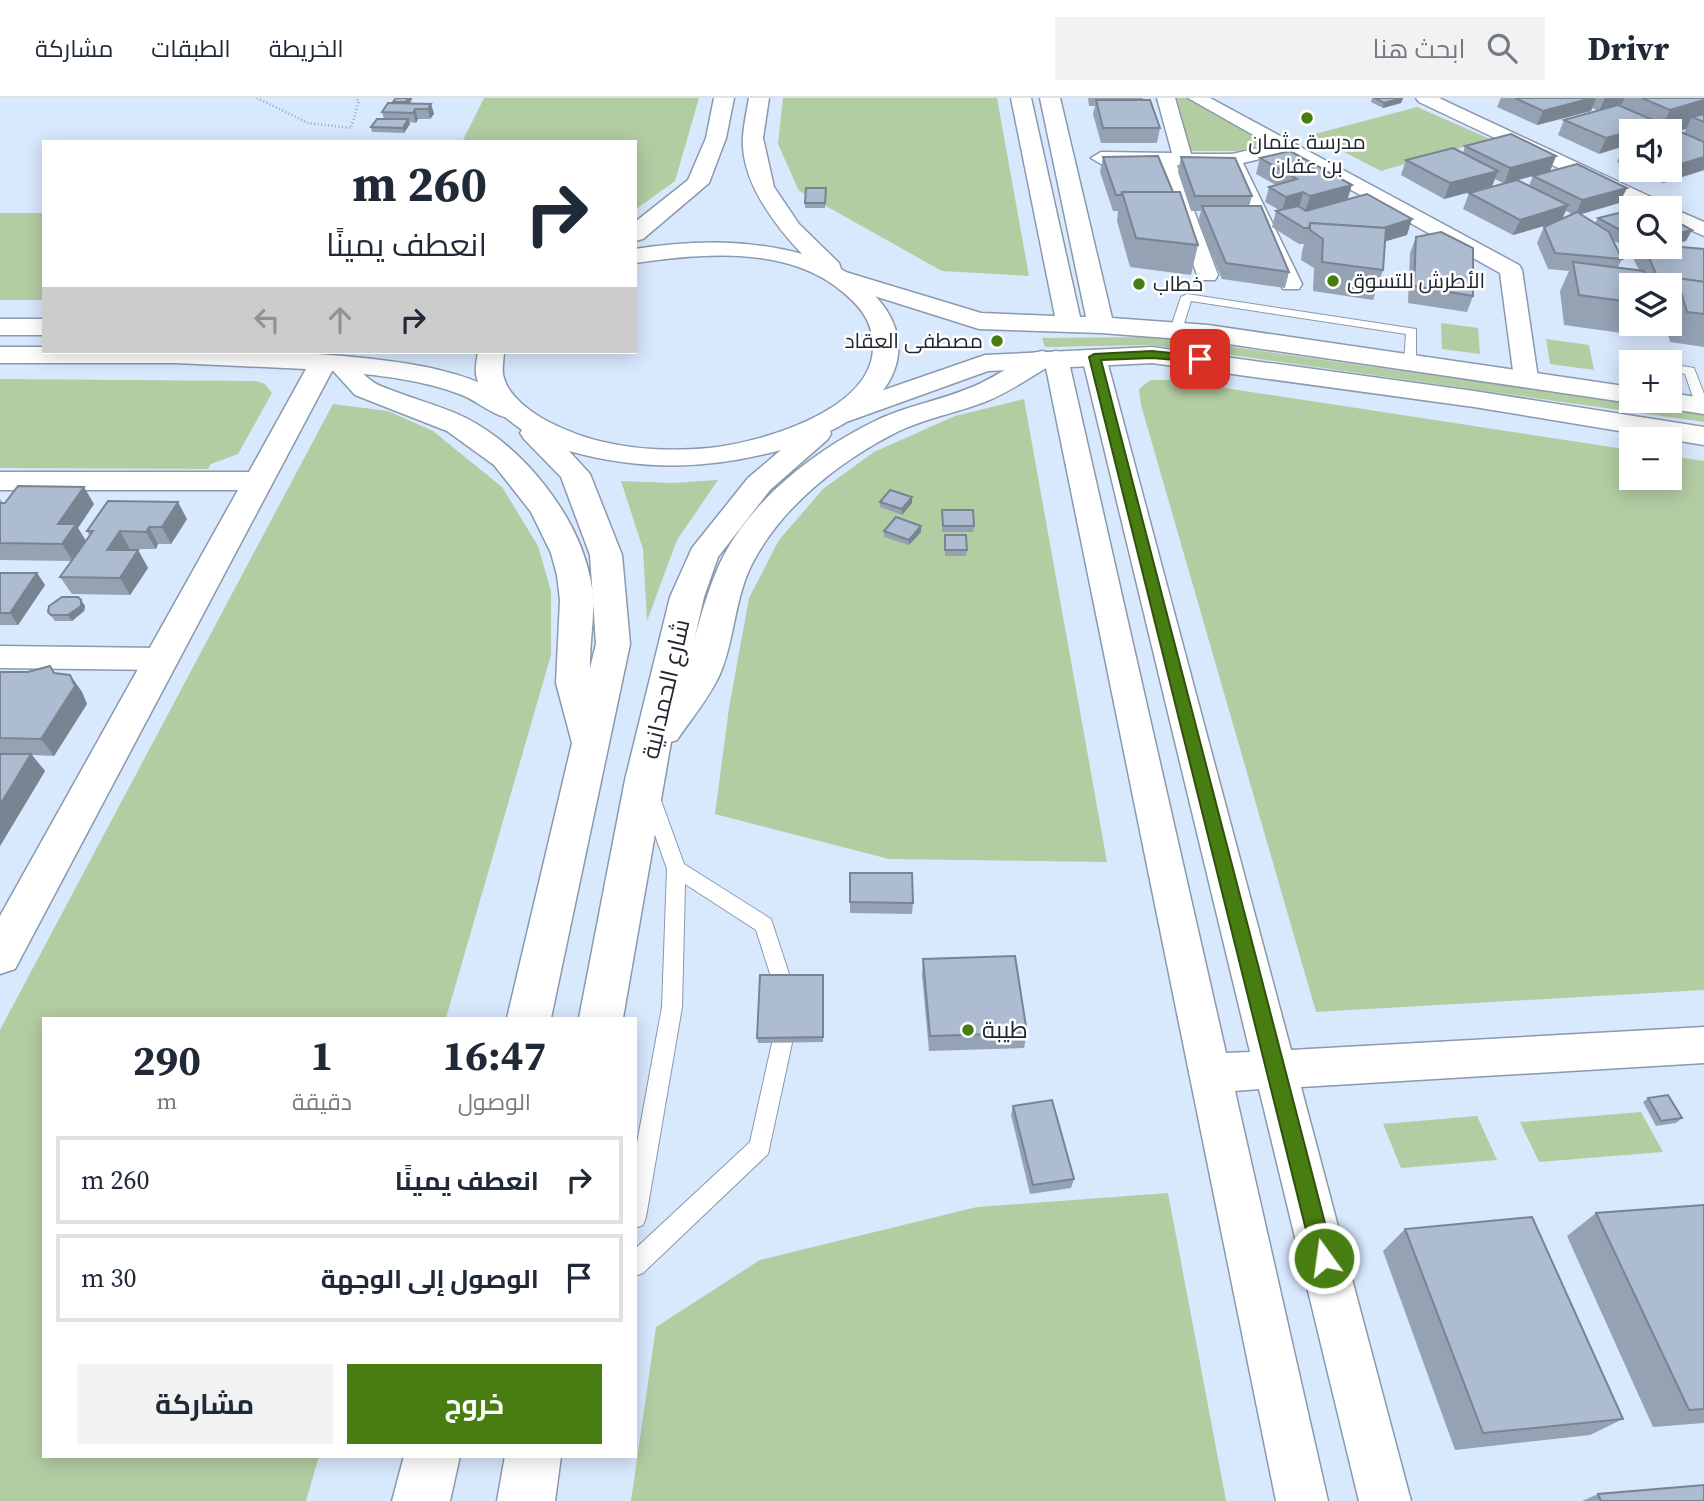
<!DOCTYPE html>
<html lang="ar">
<meta charset="utf-8">
<style>
body{margin:0;font-family:"Source Serif 4",Cairo,serif;background:#f2f2f3;color:#1f2937;direction:rtl;height:100vh;display:flex;flex-direction:column;font-size:26px;white-space:nowrap}
*{box-sizing:border-box;margin:0}
p{font-size:23px;color:#747a83}
.icon{flex:none;width:38px;height:38px;fill:none;stroke:currentColor;stroke-width:2;stroke-linecap:round;stroke-linejoin:round}
.map{position:relative;flex:1;overflow:hidden;direction:ltr}
.details{position:absolute;left:42px;top:919px;width:595px;height:441px;display:flex;flex-direction:column;background:#fff;border-radius:0px;box-shadow:0 4px 18px #0003;direction:rtl}
.details>*{flex:none}
.guide{position:absolute;left:42px;top:42px;width:595px;height:214px;border-radius:0px;box-shadow:0 4px 18px #0003;direction:rtl;background:#fff;color:#1f2937;overflow:hidden}
.fabs{position:absolute;left:1619px;top:21px;display:grid;gap:14px}
.fabs a{display:grid;place-items:center;width:63px;height:63px;border-radius:0px;background:#fff;box-shadow:0 4px 18px #0003;font-size:35px}
.pin{position:absolute;display:grid;place-items:center;width:60px;height:60px;color:#fff;margin:-30px;border-radius:14px;box-shadow:0 4px 10px #0006}
.me{position:absolute;width:77px;margin:-38px;rotate:346deg;stroke-linejoin:round;filter:drop-shadow(0 0 5px #0008)}
.turn{display:flex;align-items:center;gap:24px;height:147px;padding:0 35px;font-size:32px}
.turn .icon{width:91px;height:91px;stroke-width:2.5}
.turn b{display:block;font-size:49px;line-height:60px}
.lanes{display:flex;align-items:center;height:66px;padding:0 35px;background:#0003;justify-content:center;gap:35px;direction:ltr}
.lanes .off{opacity:.35}
.eta{display:flex;justify-content:space-evenly;align-items:center;height:119px;text-align:center}
.eta b{font-size:42px;font-weight:700;line-height:49px}
.action{display:flex;gap:14px;margin-top:auto;padding:14px 35px}
.action a{flex:1;height:80px;border-radius:0px;background:#487d11;color:#fff;font-size:28px;font-weight:700;line-height:80px;text-align:center}
.action a+a{background:#f2f2f3;color:#1f2937}
ul{padding:0;list-style:none}
li{display:flex;align-items:center;gap:21px;height:88px;margin:0 14px 10px;padding:0 21px;border:4px solid #e0e1e3;border-radius:0px}
li div{flex:1}
li b{display:block;font-size:26px}
li em{font-style:normal}
header{display:flex;align-items:center;gap:42px;box-sizing:border-box;height:98px;padding:0 35px;background:#fff;border-bottom:2px solid #e0e1e3}
header strong{font-size:33px}
nav{display:flex;gap:38px;margin-inline-start:auto;font-size:24px}
.search{width:490px;height:63px;background:#f2f2f3;display:flex;align-items:center;gap:18px;box-sizing:border-box;padding:0 24px;border-radius:0px;color:#747a83;font-size:26px}
.map>svg:first-child{display:block}
.green{fill:#b3cda3}
.lines{fill:none;stroke-linecap:round;stroke-linejoin:round}
.lane-casing{stroke:#8a99ad;stroke-width:2}
.street-casing{stroke:#8a99ad;stroke-width:3}
.secondary-casing{stroke:#8a99ad;stroke-width:3}
.highway-casing{stroke:#8a99ad;stroke-width:3}
.path{stroke:#9ca9ba;stroke-width:2.5;stroke-dasharray:1 2.5;stroke-linecap:butt}
.lane{fill:#fff;fill-rule:evenodd}
.street{fill:#fff;fill-rule:evenodd}
.secondary{fill:#fff;fill-rule:evenodd}
.highway{fill:#fff;fill-rule:evenodd}
.wall{fill:#95a2b4;fill-rule:evenodd}
.shaded-wall{fill:#798492}
.building{fill:#adbcd1;stroke:#798492;stroke-width:2}
.route{fill:#487d11;stroke:#2f510b;stroke-width:2}
.poi-dot{fill:#487d11;stroke:#fff;stroke-width:2.5}
.labels{text-anchor:middle;stroke-width:5;stroke-linejoin:round;paint-order:stroke}
.far-poi-label{font-size:21px;fill:#21272f;stroke:#fff;text-anchor:start}
.street-label{font-size:24px;fill:#21272f;stroke:#fff}
.poi-label{font-size:24px;fill:#21272f;stroke:#fff;text-anchor:start}
</style>
<header>
<strong>Drivr</strong>
<div class="search"><svg class="icon" aria-label="search" viewBox="0 0 24 24"><circle cx="10" cy="10" r="6"/><path d="M15 15l6 6"/></svg>ابحث هنا</div>
<nav><a>الخريطة</a><a>الطبقات</a><a>مشاركة</a></nav>
</header>
<div class="map">
<svg width="1704" height="1403" viewBox="0 0 1704 1403">
<rect width="100%" height="100%" fill="#d8e8fd"/>
<g class="green">
<polygon points="484,0 699,0 675,83 635,112 635,44 462,44"/>
<polygon points="783,0 997,0 1029,178 942,173 799,93 778,46"/>
<polygon points="1170,0 1187,0 1269,45 1238,53 1189,53"/>
<polygon points="1417,9 1490,41 1381,73 1311,37"/>
<rect x="0" y="115" width="44" height="87"/>
<polygon points="1441,225 1478,230 1480,256 1442,251"/>
<polygon points="1148,239 1205,245 1704,316 1704,324 1203,253 1150,247 1045,249 1042,240"/>
<polygon points="1546,241 1589,247 1594,272 1550,266"/>
<polygon points="0,281 256,283 265,286 272,295 238,356 211,366 208,371 0,370"/>
<polygon points="1150,282 1173,282 1631,352 1631,380 1670,380 1670,358 1704,363 1704,892 1316,914 1141,307 1139,291"/>
<polygon points="1024,301 1107,764 889,761 715,716 729,610 749,500 779,442 823,391 874,354 955,318"/>
<polygon points="333,306 388,313 433,333 502,389 538,448 551,493 551,557 446,920 44,920 44,1358 319,1358 306,1403 0,1403 0,932"/>
<polygon points="718,382 677,442 647,523 643,451 621,383 673,385"/>
<polygon points="1641,1014 1663,1054 1539,1064 1520,1024"/>
<polygon points="1477,1018 1497,1062 1401,1070 1383,1026"/>
<polygon points="1168,1095 1226,1403 631,1403 656,1229 760,1162 977,1109"/>
</g>
<g class="lines">
<g class="lane-casing">
<g id="lane">
<polygon points="1187,196 1416,231 1416,264 1410,268 1404,264 1406,236 1191,203 1182,232 1172,234 1170,232 1181,199"/>
<polygon points="1670,266 1694,270 1704,296 1704,311 1696,308 1685,276 1670,274"/>
<polygon points="650,690 656,692 659,697 684,766 771,821 792,885 789,891 782,894 775,891 756,832 685,786 682,909 646,1119 643,1127 635,1130 635,1056 662,909 667,771 641,697 644,692"/>
<polygon points="782,936 789,939 792,945 768,1056 643,1175 635,1178 635,1151 750,1044 772,945 775,939"/>
</g>
</g>
<g class="street-casing">
<g id="street">
<polygon points="1157,0 1175,0 1191,56 1232,56 1271,47 1188,0 1210,0 1519,167 1522,172 1538,280 1535,285 1526,287 1517,285 1514,280 1500,175 1285,55 1243,65 1302,186 1299,191 1283,191 1280,186 1225,68 1177,67 1218,177 1215,182 1199,182 1157,67 1101,66 1091,60 1101,54 1172,55"/>
<polygon points="1416,0 1439,0 1666,106 1669,109 1704,124 1704,138 1670,123 1670,110 1643,110 1419,4"/>
<polygon points="1094,252 1103,254 1106,259 1291,952 1704,929 1704,965 1301,989 1411,1403 1359,1403 1259,991 1235,993 1328,1403 1276,1403 1044,260 1047,255 1056,253 1065,255 1068,260 1226,955 1250,954 1082,259 1085,254"/>
<polygon points="0,548 162,550 173,553 178,561 173,569 162,572 0,570"/>
</g>
</g>
<g class="secondary-casing">
<g id="secondary">
<polygon points="1011,0 1031,0 1080,219 1086,219 1040,0 1060,0 1112,220 1208,227 1631,289 1631,303 1641,303 1631,305 1208,243 1101,235 979,231 830,184 827,179 830,174 839,172 981,215 1055,218"/>
<rect x="0" y="221" width="44" height="16"/>
<path d="M 0,249 L 44,249 L 44,254 C 153,254 264,248 373,261 C 415,266 462,273 500,295 C 510,300 520,304 526,313 L 522,319 C 499,325 482,305 462,297 C 421,281 376,277 332,273 L 15,871 L 0,876 L 0,818 L 238,392 L 0,392 L 0,374 L 249,374 L 306,271 L 176,265 L 0,265 Z"/>
<polygon points="1152,249 1474,293 1704,329 1704,347 1474,309 1152,265 988,273 849,323 839,325 829,323 825,317 829,311 985,257"/>
<polygon points="1670,295 1704,300 1704,316 1658,309 1654,303 1670,303"/>
</g>
</g>
<g class="highway-casing">
<g id="highway">
<polygon points="714,0 734,0 726,40 709,85 643,141 635,143 635,124 688,82 706,40"/>
<path d="M 749,0 L 769,0 L 763,40 L 774,89 L 799,126 L 839,165 L 841,171 C 924,221 914,292 830,333 L 831,336 L 827,342 L 770,392 L 718,459 L 704,499 L 694,543 C 701,517 708,492 719,467 C 749,403 815,352 877,322 C 906,308 938,303 967,291 C 990,283 1011,267 1033,255 L 1042,253 L 1051,255 L 1055,261 L 1051,267 C 1031,279 1009,294 987,303 C 957,315 925,320 897,334 C 840,363 783,407 753,464 C 734,500 735,542 720,576 C 710,599 691,621 677,642 L 671,644 L 623,920 L 579,920 L 625,682 L 670,499 L 692,450 L 748,380 L 781,352 C 708,372 642,373 569,353 L 590,376 L 622,457 L 630,546 L 551,920 L 507,920 L 572,645 L 556,585 L 560,502 L 557,477 L 551,455 L 531,414 L 494,367 L 447,333 L 355,297 L 326,265 L 330,259 C 350,254 354,268 368,280 C 374,286 383,289 391,292 C 416,302 442,308 466,320 C 526,351 582,422 592,490 C 596,517 589,543 590,570 L 596,546 L 590,457 L 561,379 L 524,341 L 520,335 L 522,332 C 505,320 479,299 476,276 C 475,269 477,261 478,254 L 504,254 C 504,262 501,272 504,280 C 509,299 532,315 549,324 C 597,349 654,355 709,350 C 759,345 873,313 873,249 C 873,225 862,210 844,195 C 789,147 702,155 635,165 L 635,151 C 692,142 746,141 802,156 C 773,125 740,82 743,38 C 744,25 747,12 749,0 Z"/>
<polygon points="404,1358 460,1358 450,1403 392,1403"/>
<polygon points="505,1358 561,1358 555,1403 497,1403"/>
</g>
</g>
<polyline class="path" points="257,0 308,25 351,30 359,3 356,0"/>
<use href="#lane" class="lane"/>
<use href="#street" class="street"/>
<use href="#secondary" class="secondary"/>
<use href="#highway" class="highway"/>
</g>
<g class="wall">
<polygon points="396,0 412,0 410,5 431,6 434,16 430,21 418,21 416,25 409,24 410,26 404,35 372,34 371,29 384,21 382,14 394,5"/>
<polygon points="1088,0 1143,0 1143,2 1160,30 1157,45 1101,45 1093,16 1095,8 1089,8"/>
<polygon points="1372,0 1403,0 1401,5 1383,10 1371,4"/>
<polygon points="1501,0 1704,0 1704,72 1663,85 1635,72 1670,72 1670,36 1684,35 1686,31 1670,35 1670,33 1631,33 1599,56 1558,37 1564,22 1599,13 1592,10 1591,13 1537,27 1497,9"/>
<polygon points="1631,47 1631,70 1617,64 1624,49"/>
<path d="M 1465,48 L 1556,58 L 1550,73 L 1627,90 L 1619,105 L 1581,116 L 1595,125 L 1598,120 L 1631,112 L 1631,149 L 1670,149 L 1704,151 L 1704,249 L 1670,244 L 1665,226 L 1670,226 L 1670,187 L 1631,187 L 1631,226 L 1642,226 L 1636,237 L 1564,227 L 1560,193 L 1569,173 L 1548,171 L 1537,145 L 1544,129 L 1550,126 L 1513,137 L 1463,111 L 1469,95 L 1503,85 L 1495,81 L 1492,88 L 1444,101 L 1401,77 L 1406,62 L 1463,55 ZM 1533,78 L 1529,88 L 1517,82 ZM 1566,113 L 1572,116 L 1562,121 ZM 1613,142 L 1636,155 L 1638,154 L 1634,162 L 1639,172 L 1618,169 L 1622,161 Z"/>
<polygon points="1103,59 1173,94 1198,147 1191,177 1130,169 1117,123 1118,113 1113,113 1100,74"/>
<polygon points="1181,59 1252,98 1249,108 1289,174 1285,190 1222,181 1198,124 1201,113 1191,113 1178,74"/>
<polygon points="1260,60 1348,101 1407,137 1385,143 1383,172 1373,202 1313,193 1314,170 1301,162 1302,154 1304,146 1299,146 1272,129 1276,113 1279,112 1265,104 1269,89 1276,87 1256,76"/>
<polygon points="826,90 825,110 805,110 805,105"/>
<polygon points="1416,139 1473,198 1467,214 1408,205 1410,155"/>
<polygon points="912,399 912,405 902,417 880,409 880,404"/>
<polygon points="0,401 2,404 1,405 94,406 78,430 86,443 89,437 87,433 187,421 171,446 158,446 156,451 130,451 129,452 138,452 148,470 130,497 72,496 60,479 71,463 0,462"/>
<polygon points="942,412 974,428 973,434 942,434"/>
<polygon points="884,433 921,434 909,447 884,439"/>
<polygon points="945,437 967,452 966,458 945,458"/>
<polygon points="0,475 37,475 45,487 18,527 0,527"/>
<polygon points="81,502 85,508 84,513 72,523 55,523 48,514"/>
<polygon points="0,574 54,575 70,577 82,594 87,606 54,658 32,657 45,673 0,748"/>
<polygon points="850,775 913,805 912,816 850,815"/>
<polygon points="923,861 1027,935 1024,950 929,953 922,877"/>
<polygon points="823,877 823,944 758,945 757,940"/>
<polygon points="1648,1000 1682,1020 1676,1025 1656,1028 1643,1004"/>
<polygon points="1013,1008 1074,1081 1071,1090 1030,1096 1011,1017"/>
<polygon points="1704,1107 1704,1325 1653,1329 1567,1138 1596,1115"/>
<polygon points="1405,1131 1623,1321 1590,1337 1455,1352 1383,1153"/>
<polygon points="1598,1396 1704,1403 1582,1403"/>
</g>
<g class="shaded-wall">
<polygon points="408,0 412,0 412,1 408,9 406,4"/>
<polygon points="1403,0 1401,5 1383,10 1384,5"/>
<polygon points="1592,0 1596,0 1591,13 1537,27 1543,13"/>
<polygon points="1605,0 1625,0 1622,6 1599,13"/>
<polygon points="1704,2 1704,24 1692,19 1686,31 1670,35 1670,33 1660,33 1670,12"/>
<polygon points="431,6 434,16 430,21 428,11"/>
<polygon points="415,11 418,21 416,25 413,15"/>
<polygon points="408,21 410,26 404,35 403,30"/>
<polygon points="1660,25 1656,33 1631,33 1631,46 1599,56 1606,40"/>
<polygon points="1556,58 1550,73 1504,86 1510,70"/>
<polygon points="1704,59 1704,72 1663,85 1671,69"/>
<polygon points="1498,73 1492,88 1444,101 1450,85"/>
<polygon points="1352,87 1347,103 1305,114 1310,98"/>
<polygon points="1627,90 1619,105 1575,118 1582,102"/>
<polygon points="1303,94 1299,110 1282,114 1286,99"/>
<polygon points="1568,107 1561,123 1513,137 1520,122"/>
<polygon points="1412,121 1407,137 1377,146 1382,130"/>
<polygon points="1692,132 1686,143 1670,147 1670,137"/>
<polygon points="84,389 94,406 78,430 86,443 73,463 62,446 58,426"/>
<polygon points="912,399 912,405 902,417 902,411"/>
<polygon points="178,404 187,421 171,446 162,429"/>
<polygon points="921,428 921,434 909,447 909,442"/>
<polygon points="149,429 158,446 156,451 146,434"/>
<polygon points="120,433 130,451 118,469 107,452"/>
<polygon points="138,452 148,470 130,497 120,480"/>
<polygon points="37,475 45,487 18,527 10,515"/>
<polygon points="81,502 85,508 84,513 72,523 68,517"/>
<polygon points="70,577 82,594 87,606 54,658 41,641"/>
<polygon points="31,656 45,673 0,748 0,707"/>
</g>
<g class="building">
<polygon points="396,0 408,0 406,4 393,4"/>
<polygon points="1375,0 1402,0 1384,5"/>
<polygon points="1515,0 1592,0 1543,13"/>
<polygon points="1642,0 1704,0 1704,2 1670,12"/>
<polygon points="1096,2 1150,2 1160,30 1103,30"/>
<polygon points="388,5 431,6 428,11 415,11 413,15 382,14"/>
<polygon points="1618,7 1660,25 1606,40 1564,22"/>
<polygon points="1704,16 1704,24 1692,19"/>
<polygon points="377,21 408,21 403,30 371,29"/>
<polygon points="1679,33 1704,44 1704,59 1671,69 1670,69 1670,36"/>
<polygon points="1511,36 1556,58 1510,70 1465,48"/>
<polygon points="1631,47 1631,52 1624,49"/>
<polygon points="1453,50 1498,73 1450,85 1406,62"/>
<polygon points="1290,53 1352,87 1310,98 1303,94 1286,99 1269,89 1297,81 1260,60"/>
<polygon points="1158,58 1173,94 1122,94 1121,97 1116,97 1103,59"/>
<polygon points="1181,59 1235,60 1252,98 1195,98"/>
<polygon points="1577,66 1627,90 1582,102 1533,78"/>
<polygon points="1517,82 1568,107 1520,122 1469,95"/>
<polygon points="806,90 826,90 825,105 805,105"/>
<polygon points="1122,94 1180,94 1198,147 1136,140"/>
<polygon points="1367,96 1412,121 1383,130 1310,125 1309,130 1304,130 1276,113 1298,108 1306,113"/>
<polygon points="1202,108 1261,108 1289,174 1226,165"/>
<polygon points="1631,112 1631,138 1598,120"/>
<polygon points="1577,114 1609,134 1622,161 1555,155 1544,129"/>
<polygon points="1670,120 1692,132 1670,137"/>
<polygon points="1310,125 1386,130 1383,172 1322,164 1323,141 1310,132"/>
<polygon points="1441,134 1473,150 1473,198 1414,188 1416,139"/>
<polygon points="1670,148 1704,151 1704,184 1677,180 1676,182 1658,180 1644,149"/>
<polygon points="1573,164 1644,173 1648,187 1631,187 1631,204 1579,197"/>
<polygon points="1677,180 1704,184 1704,216 1687,214"/>
<polygon points="18,388 84,389 58,426 76,426 62,446 0,445 0,405 5,405"/>
<polygon points="890,392 912,399 902,411 880,404"/>
<polygon points="108,403 178,404 162,429 149,429 146,434 120,433 107,452 138,452 120,480 60,479 93,433 87,433"/>
<polygon points="942,412 973,412 974,428 943,428"/>
<polygon points="896,419 921,428 909,442 884,433"/>
<polygon points="945,437 966,437 967,452 945,452"/>
<polygon points="0,475 37,475 10,515 0,515"/>
<polygon points="62,499 78,499 81,502 81,508 68,517 51,517 48,514 49,508"/>
<polygon points="50,568 54,575 70,577 75,588 41,641 0,640 0,574 28,574"/>
<polygon points="0,656 31,656 0,707"/>
<polygon points="850,775 912,775 913,805 850,804"/>
<polygon points="1015,858 1027,935 930,938 923,861"/>
<polygon points="760,877 823,877 823,939 757,940"/>
<polygon points="1668,997 1682,1020 1661,1023 1648,1000"/>
<polygon points="1052,1002 1074,1081 1033,1087 1013,1008"/>
<polygon points="1704,1107 1704,1311 1689,1312 1596,1115"/>
<polygon points="1532,1119 1623,1321 1483,1335 1405,1131"/>
<polygon points="1704,1387 1704,1403 1601,1403 1598,1396"/>
</g>
<polygon class="route" points="1152,253 1200,258 1206,261 1200,264 1152,260 1101,262 1334,1160 1331,1168 1324,1171 1316,1168 1313,1160 1089,259 1094,256"/>
<g class="poi-dot">
<circle cx="1307" cy="20" r="7"/>
<circle cx="1333" cy="183" r="7"/>
<circle cx="1139" cy="186" r="7"/>
<circle cx="997" cy="243" r="7"/>
<circle cx="968" cy="932" r="7"/>
</g>
<g class="labels">
<g class="far-poi-label">
<text x="1307" y="51" text-anchor="middle">مدرسة عثمان<tspan x="1307" dy="24">بن عفان</tspan></text>
<text x="1347" y="190">الأطرش للتسوق</text>
<text x="1153" y="193">خطاب</text>
<text x="983" y="250" text-anchor="end">مصطفى العقاد</text>
</g>
<g class="street-label">
<text transform="translate(666 591) rotate(-77)" y="8">شارع الحمدانية</text>
</g>
<g class="poi-label">
<text x="982" y="940">طيبة</text>
</g>
</g>
</svg>
<div class="fabs">
<a><svg class="icon" aria-label="sound" viewBox="0 0 24 24"><path d="M4 9h4l5-4v14l-5-4H4zM17 9q2 3 0 6"/></svg></a>
<a><svg class="icon" aria-label="search" viewBox="0 0 24 24"><circle cx="10" cy="10" r="6"/><path d="M15 15l6 6"/></svg></a>
<a><svg class="icon" aria-label="layers" viewBox="0 0 24 24"><path d="M12 4l9 5-9 5-9-5zM3 14l9 5 9-5"/></svg></a>
<a>+</a>
<a>−</a>
</div>
<div class="pin" style="left:1200px;top:261px;background:#d93025"><svg class="icon" aria-label="arrive" viewBox="0 0 24 24"><path d="M6 21V4h12l-3 4 3 4H6"/></svg></div>
<svg class="me" style="left:1324px;top:1160px" viewBox="-20 -20 40 40"><circle r="17" fill="#487d11" stroke="#fff" stroke-width="3"/><path d="M0-11L8 9 0 5-8 9z" fill="#fff"/></svg>
<div class="guide">
<div class="turn"><svg class="icon" aria-label="right" viewBox="0 0 24 24"><path d="M7 20v-9h11M14 6l5 5-5 5"/></svg><div><b>260 m</b>انعطف يمينًا</div></div>
<div class="lanes"><svg class="icon off" aria-label="left" viewBox="0 0 24 24"><path d="M17 20v-9H6M10 6l-5 5 5 5"/></svg><svg class="icon off" aria-label="ahead" viewBox="0 0 24 24"><path d="M12 20V5M6 11l6-6 6 6"/></svg><svg class="icon" aria-label="right" viewBox="0 0 24 24"><path d="M7 20v-9h11M14 6l5 5-5 5"/></svg></div>
</div>
<section class="details">
<div class="eta">
<div><b>16:47</b><p>الوصول</p></div>
<div><b>1</b><p>دقيقة</p></div>
<div><b>290</b><p>m</p></div>
</div>
<ul>
<li><svg class="icon" aria-label="right" viewBox="0 0 24 24"><path d="M7 20v-9h11M14 6l5 5-5 5"/></svg><div><b>انعطف يمينًا</b></div><em>260 m</em></li>
<li><svg class="icon" aria-label="arrive" viewBox="0 0 24 24"><path d="M6 21V4h12l-3 4 3 4H6"/></svg><div><b>الوصول إلى الوجهة</b></div><em>30 m</em></li>
</ul>
<div class="action"><a>خروج</a><a>مشاركة</a></div>
</section>
</div>
